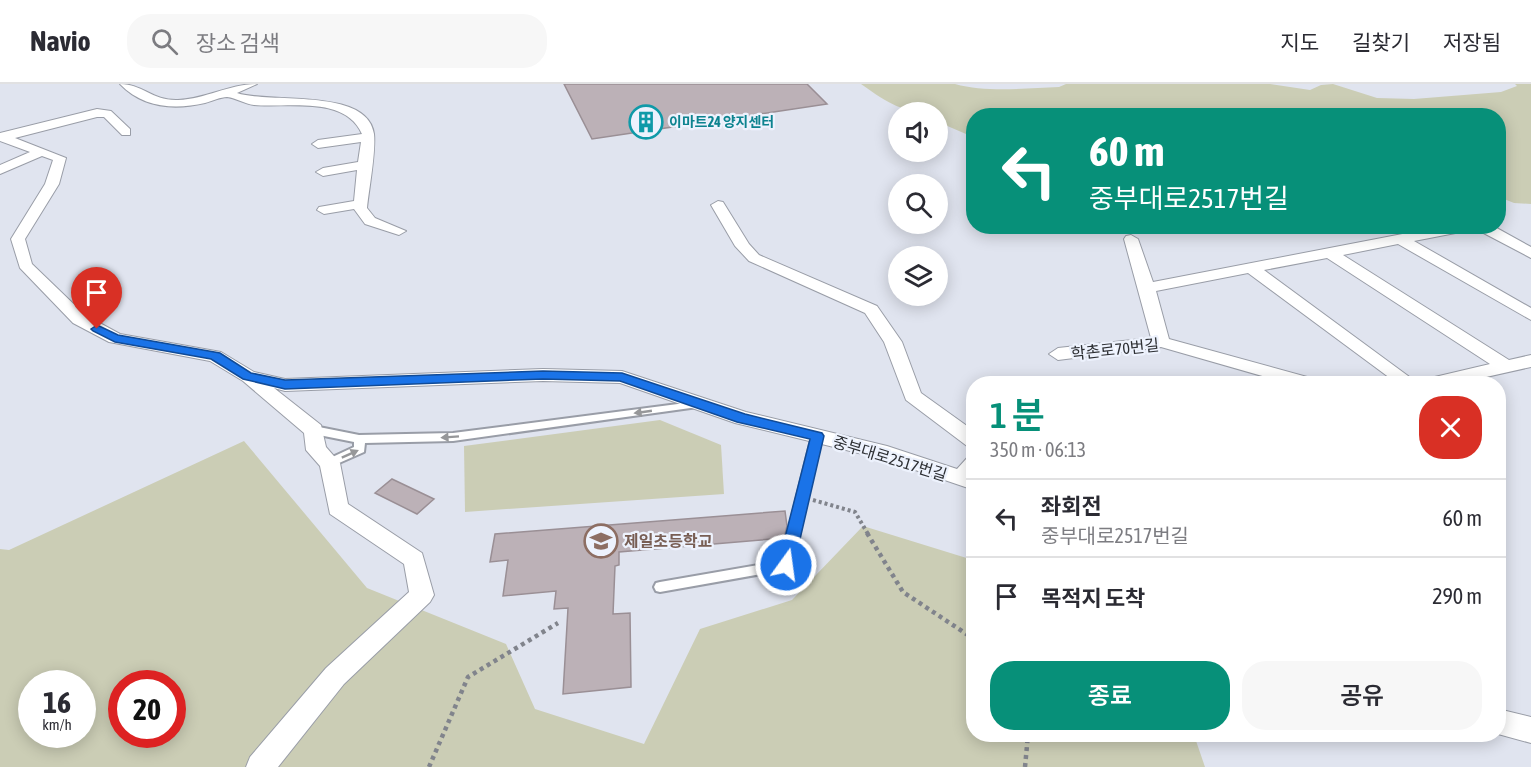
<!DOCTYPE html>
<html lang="ko">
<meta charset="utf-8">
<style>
body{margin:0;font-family:"Asap Condensed","Noto Sans KR",sans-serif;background:#f7f7f7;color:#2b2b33;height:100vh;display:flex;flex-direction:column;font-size:22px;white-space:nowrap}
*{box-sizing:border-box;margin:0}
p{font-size:20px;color:#7c7c81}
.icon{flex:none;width:33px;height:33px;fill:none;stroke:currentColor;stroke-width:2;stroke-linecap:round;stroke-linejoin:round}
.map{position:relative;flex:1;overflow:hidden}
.panel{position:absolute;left:966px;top:292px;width:540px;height:366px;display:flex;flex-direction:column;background:#fff;border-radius:24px;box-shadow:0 3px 15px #0003}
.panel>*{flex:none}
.top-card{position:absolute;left:966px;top:24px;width:540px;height:126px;border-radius:24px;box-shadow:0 3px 15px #0003;background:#079079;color:#fff;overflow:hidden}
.controls{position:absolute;left:888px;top:18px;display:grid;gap:12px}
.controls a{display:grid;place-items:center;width:60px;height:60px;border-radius:50%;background:#fff;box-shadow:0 3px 15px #0003;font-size:30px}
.speed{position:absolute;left:18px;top:586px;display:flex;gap:12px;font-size:30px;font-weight:700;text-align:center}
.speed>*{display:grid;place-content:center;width:78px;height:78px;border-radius:50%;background:#fff;box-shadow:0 3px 15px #0003;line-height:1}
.speed small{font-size:15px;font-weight:400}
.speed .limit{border:9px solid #d22;background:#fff;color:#111}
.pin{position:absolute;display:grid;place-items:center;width:51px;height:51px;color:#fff;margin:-62px -26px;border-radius:50% 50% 50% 0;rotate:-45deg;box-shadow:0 0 6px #0007}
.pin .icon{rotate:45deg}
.me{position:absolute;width:66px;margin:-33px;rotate:14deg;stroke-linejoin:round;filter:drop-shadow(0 0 4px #0008)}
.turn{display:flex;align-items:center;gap:21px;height:126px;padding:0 24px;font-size:27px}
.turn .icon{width:78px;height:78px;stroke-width:2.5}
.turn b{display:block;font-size:42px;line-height:51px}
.round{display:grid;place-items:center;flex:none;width:63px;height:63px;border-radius:24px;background:#f7f7f7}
.summary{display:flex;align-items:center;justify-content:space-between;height:102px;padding:0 24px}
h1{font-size:36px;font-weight:600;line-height:45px;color:#079079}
.cta{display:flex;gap:12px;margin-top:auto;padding:12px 24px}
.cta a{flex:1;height:69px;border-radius:24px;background:#079079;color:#fff;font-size:24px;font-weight:600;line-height:69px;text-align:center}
.cta a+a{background:#f7f7f7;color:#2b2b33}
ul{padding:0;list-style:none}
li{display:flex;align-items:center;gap:18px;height:78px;padding:0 24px;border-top:2px solid #e1e1e2}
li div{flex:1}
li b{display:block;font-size:22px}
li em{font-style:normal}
header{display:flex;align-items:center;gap:36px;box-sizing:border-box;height:84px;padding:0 30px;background:#fff;border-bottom:2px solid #e1e1e2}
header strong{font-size:28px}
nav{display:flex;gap:33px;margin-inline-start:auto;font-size:21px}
.search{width:420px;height:54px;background:#f7f7f7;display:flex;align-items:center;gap:15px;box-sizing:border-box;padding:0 21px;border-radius:24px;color:#7c7c81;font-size:22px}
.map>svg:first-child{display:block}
.green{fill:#cbcdb5;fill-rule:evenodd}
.building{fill:#bcb1b7;stroke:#9a8f95;stroke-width:1.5}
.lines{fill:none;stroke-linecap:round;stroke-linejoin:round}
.lane-casing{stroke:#999da7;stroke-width:4}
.street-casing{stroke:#999da7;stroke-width:2}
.path-far1{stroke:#81848c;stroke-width:4;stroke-dasharray:3 3;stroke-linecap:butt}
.path{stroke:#81848c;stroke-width:4.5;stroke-dasharray:4 4;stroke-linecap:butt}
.lane{fill:#fff;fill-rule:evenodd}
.street{fill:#fff;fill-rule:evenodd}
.oneway{fill:#969799}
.route{fill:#1a73e8;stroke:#114b97;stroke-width:1.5}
.labels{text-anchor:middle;stroke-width:4.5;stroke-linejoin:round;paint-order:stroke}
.far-culture-label{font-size:14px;font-weight:bold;fill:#0d838f;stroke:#edf2fd;text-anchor:start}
.street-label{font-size:16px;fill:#2d2f33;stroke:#edf2fd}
.education-label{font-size:16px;font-weight:bold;fill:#785e54;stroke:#edf2fd;text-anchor:start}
</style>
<header>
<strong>Navio</strong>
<div class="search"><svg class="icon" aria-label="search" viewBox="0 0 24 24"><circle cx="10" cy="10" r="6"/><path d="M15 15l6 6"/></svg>장소 검색</div>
<nav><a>지도</a><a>길찾기</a><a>저장됨</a></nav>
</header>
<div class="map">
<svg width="1531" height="683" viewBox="0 0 1531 683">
<rect width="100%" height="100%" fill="#e0e4ef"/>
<g class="green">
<path d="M 861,0 L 955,0 C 988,9 1026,4 1059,3 L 1066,0 L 1270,0 L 1310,6 L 1321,1 L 1333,0 L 1377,14 L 1414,15 L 1501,8 L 1517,2 L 1515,0 L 1531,0 L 1531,120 L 1514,119 L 1499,113 L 1498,32 L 974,32 L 973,53 L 938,38 L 938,28 C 900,28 891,21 861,0 Z"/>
<polygon points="660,336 721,361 724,410 465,428 464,362"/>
<path d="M 244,357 L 367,504 L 506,560 L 535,625 L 644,660 L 700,545 L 792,516 L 863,442 L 973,476 L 974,651 L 1194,651 L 1205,683 L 0,683 L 0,465 L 9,466 ZM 32,600 L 82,600 L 82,651 L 32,651 ZM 122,600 L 172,600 L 172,651 L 122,651 Z"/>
</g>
<g class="building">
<polygon points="564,0 807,0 827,20 592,55"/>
<polygon points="392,395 434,415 417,430 375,409"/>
<polygon points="785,427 787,442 784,454 619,468 619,481 615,482 613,530 630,529 631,603 563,610 568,524 554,525 556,507 503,512 508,476 490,478 495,450"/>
</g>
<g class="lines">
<g class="lane-casing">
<g id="lane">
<polygon points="701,317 706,320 705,322 453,357 365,359 364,368 330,383 326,382 325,379 326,376 354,363 354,358 314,350 309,346 314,342 359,351 453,349"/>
<polygon points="817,348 822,352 790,485 660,508 656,507 654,503 656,499 660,498 781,477 812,352"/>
</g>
</g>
<g class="street-casing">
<g id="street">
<path d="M 120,0 C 143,0 152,17 178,16 C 206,15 229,0 257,0 L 237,9 C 269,20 368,3 374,50 C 376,68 369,104 367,124 L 375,134 L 406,147 L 399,151 L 365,140 L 354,125 L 324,130 L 317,126 L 319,123 L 354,117 L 357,86 L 323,92 L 316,88 L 323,84 L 358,78 L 361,58 L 318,64 L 312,60 L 318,56 L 362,50 C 345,11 288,24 254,21 C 245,20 236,14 227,13 C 221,13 212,17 205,19 C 175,26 143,24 120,0 Z"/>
<polygon points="97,25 111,27 130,45 130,51 122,51 104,33 97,33 15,54 66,74 59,100 25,155 32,180 85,231 120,250 221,268 254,288 285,295 543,285 622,287 746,328 887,362 957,385 967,374 974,372 974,406 883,375 735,339 620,299 543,297 285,307 274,304 321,341 326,363 340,379 348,420 422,469 434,511 430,518 344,600 278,683 246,683 250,673 326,584 409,508 404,480 330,430 320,382 306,366 304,349 243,297 210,277 109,258 73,239 20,184 11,155 45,100 53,76 42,72 0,90 0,81 30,68 0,57 0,49"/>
<polygon points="718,117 723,118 749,160 759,171 877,222 902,258 921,309 974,347 974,364 967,362 906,316 884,258 865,229 749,177 735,162 711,121"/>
<polygon points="1444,142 1493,142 1531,163 1531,174 1476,145 1414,157 1531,224 1531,236 1398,160 1343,171 1509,276 1531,271 1531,283 1455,300 1420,300 1422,296 1490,280 1327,174 1264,186 1419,300 1398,300 1248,189 1156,207 1169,255 1318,296 1320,300 1290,300 1161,263 1058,276 1049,270 1058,264 1151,254 1124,155 1126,152 1131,151 1138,155 1153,198"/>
<polygon points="1498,625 1531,633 1531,659 1498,650"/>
</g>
</g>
<polyline class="path-far1" points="813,416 855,428 868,450"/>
<g class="path">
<polyline points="867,449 903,508 974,555"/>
<polyline points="429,683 468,593 558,539"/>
<polyline points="1025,683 1028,651"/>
</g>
<use href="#lane" class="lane"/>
<use href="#street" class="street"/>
</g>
<defs><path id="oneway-solid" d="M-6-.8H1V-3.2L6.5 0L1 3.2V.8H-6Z" transform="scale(1.5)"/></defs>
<g class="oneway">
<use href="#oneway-solid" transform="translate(643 328) rotate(172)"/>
<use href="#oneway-solid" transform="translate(450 353) rotate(176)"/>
<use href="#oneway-solid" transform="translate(350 370) rotate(-24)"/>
</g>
<polygon class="route" points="97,241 118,251 220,269 251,289 285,296 543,287 622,289 745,330 822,349 824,352 794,481 786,488 778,481 810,355 737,338 620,297 543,295 285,305 243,295 211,275 115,258 93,247 91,245"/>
<defs>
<g id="building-ring" transform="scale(1.725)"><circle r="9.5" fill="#edf2fd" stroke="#0f9aa8" stroke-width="1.5"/><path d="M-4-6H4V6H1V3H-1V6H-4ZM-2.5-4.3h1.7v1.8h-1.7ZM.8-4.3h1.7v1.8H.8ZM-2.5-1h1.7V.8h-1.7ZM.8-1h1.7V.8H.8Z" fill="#0f9aa8"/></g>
<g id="school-ring" transform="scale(1.725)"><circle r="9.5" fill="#edf2fd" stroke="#8d6e63" stroke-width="1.5"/><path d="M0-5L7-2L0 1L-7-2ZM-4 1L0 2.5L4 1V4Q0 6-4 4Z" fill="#8d6e63"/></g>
</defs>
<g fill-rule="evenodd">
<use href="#building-ring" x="646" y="38"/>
<use href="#school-ring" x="601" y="457"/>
</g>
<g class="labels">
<g class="far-culture-label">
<text x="669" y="43">이마트24 양지센터</text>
</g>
<g class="street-label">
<text transform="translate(1115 265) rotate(-6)" y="6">학촌로70번길</text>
<text transform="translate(890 374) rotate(17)" y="6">중부대로2517번길</text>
</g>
<g class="education-label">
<text x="624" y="463">제일초등학교</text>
</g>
</g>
</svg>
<div class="controls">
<a><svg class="icon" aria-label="sound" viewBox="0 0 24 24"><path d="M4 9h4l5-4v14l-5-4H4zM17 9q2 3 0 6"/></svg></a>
<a><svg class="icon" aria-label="search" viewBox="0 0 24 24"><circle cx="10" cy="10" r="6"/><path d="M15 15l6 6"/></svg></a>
<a><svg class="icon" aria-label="layers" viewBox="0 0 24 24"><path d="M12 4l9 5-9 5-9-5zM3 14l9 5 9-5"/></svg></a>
</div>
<div class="speed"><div>16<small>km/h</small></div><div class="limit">20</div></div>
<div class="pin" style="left:97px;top:245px;background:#d93025"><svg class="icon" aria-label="arrive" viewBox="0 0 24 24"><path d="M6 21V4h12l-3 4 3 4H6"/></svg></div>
<svg class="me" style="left:786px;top:481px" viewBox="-20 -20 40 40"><circle r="17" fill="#1a73e8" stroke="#fff" stroke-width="3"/><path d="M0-11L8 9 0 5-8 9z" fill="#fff"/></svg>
<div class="top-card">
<div class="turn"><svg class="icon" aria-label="left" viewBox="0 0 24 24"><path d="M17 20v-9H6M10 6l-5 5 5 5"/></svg><div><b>60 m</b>중부대로2517번길</div></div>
</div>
<section class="panel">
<div class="summary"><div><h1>1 분</h1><p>350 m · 06:13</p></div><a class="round" style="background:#d93025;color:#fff"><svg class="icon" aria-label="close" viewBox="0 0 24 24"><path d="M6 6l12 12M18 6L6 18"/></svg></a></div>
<ul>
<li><svg class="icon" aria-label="left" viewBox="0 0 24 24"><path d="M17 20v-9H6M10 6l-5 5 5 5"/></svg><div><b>좌회전</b><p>중부대로2517번길</p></div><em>60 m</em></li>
<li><svg class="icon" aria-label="arrive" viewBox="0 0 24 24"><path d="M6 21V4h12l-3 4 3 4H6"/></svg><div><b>목적지 도착</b></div><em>290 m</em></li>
</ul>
<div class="cta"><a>종료</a><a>공유</a></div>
</section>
</div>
